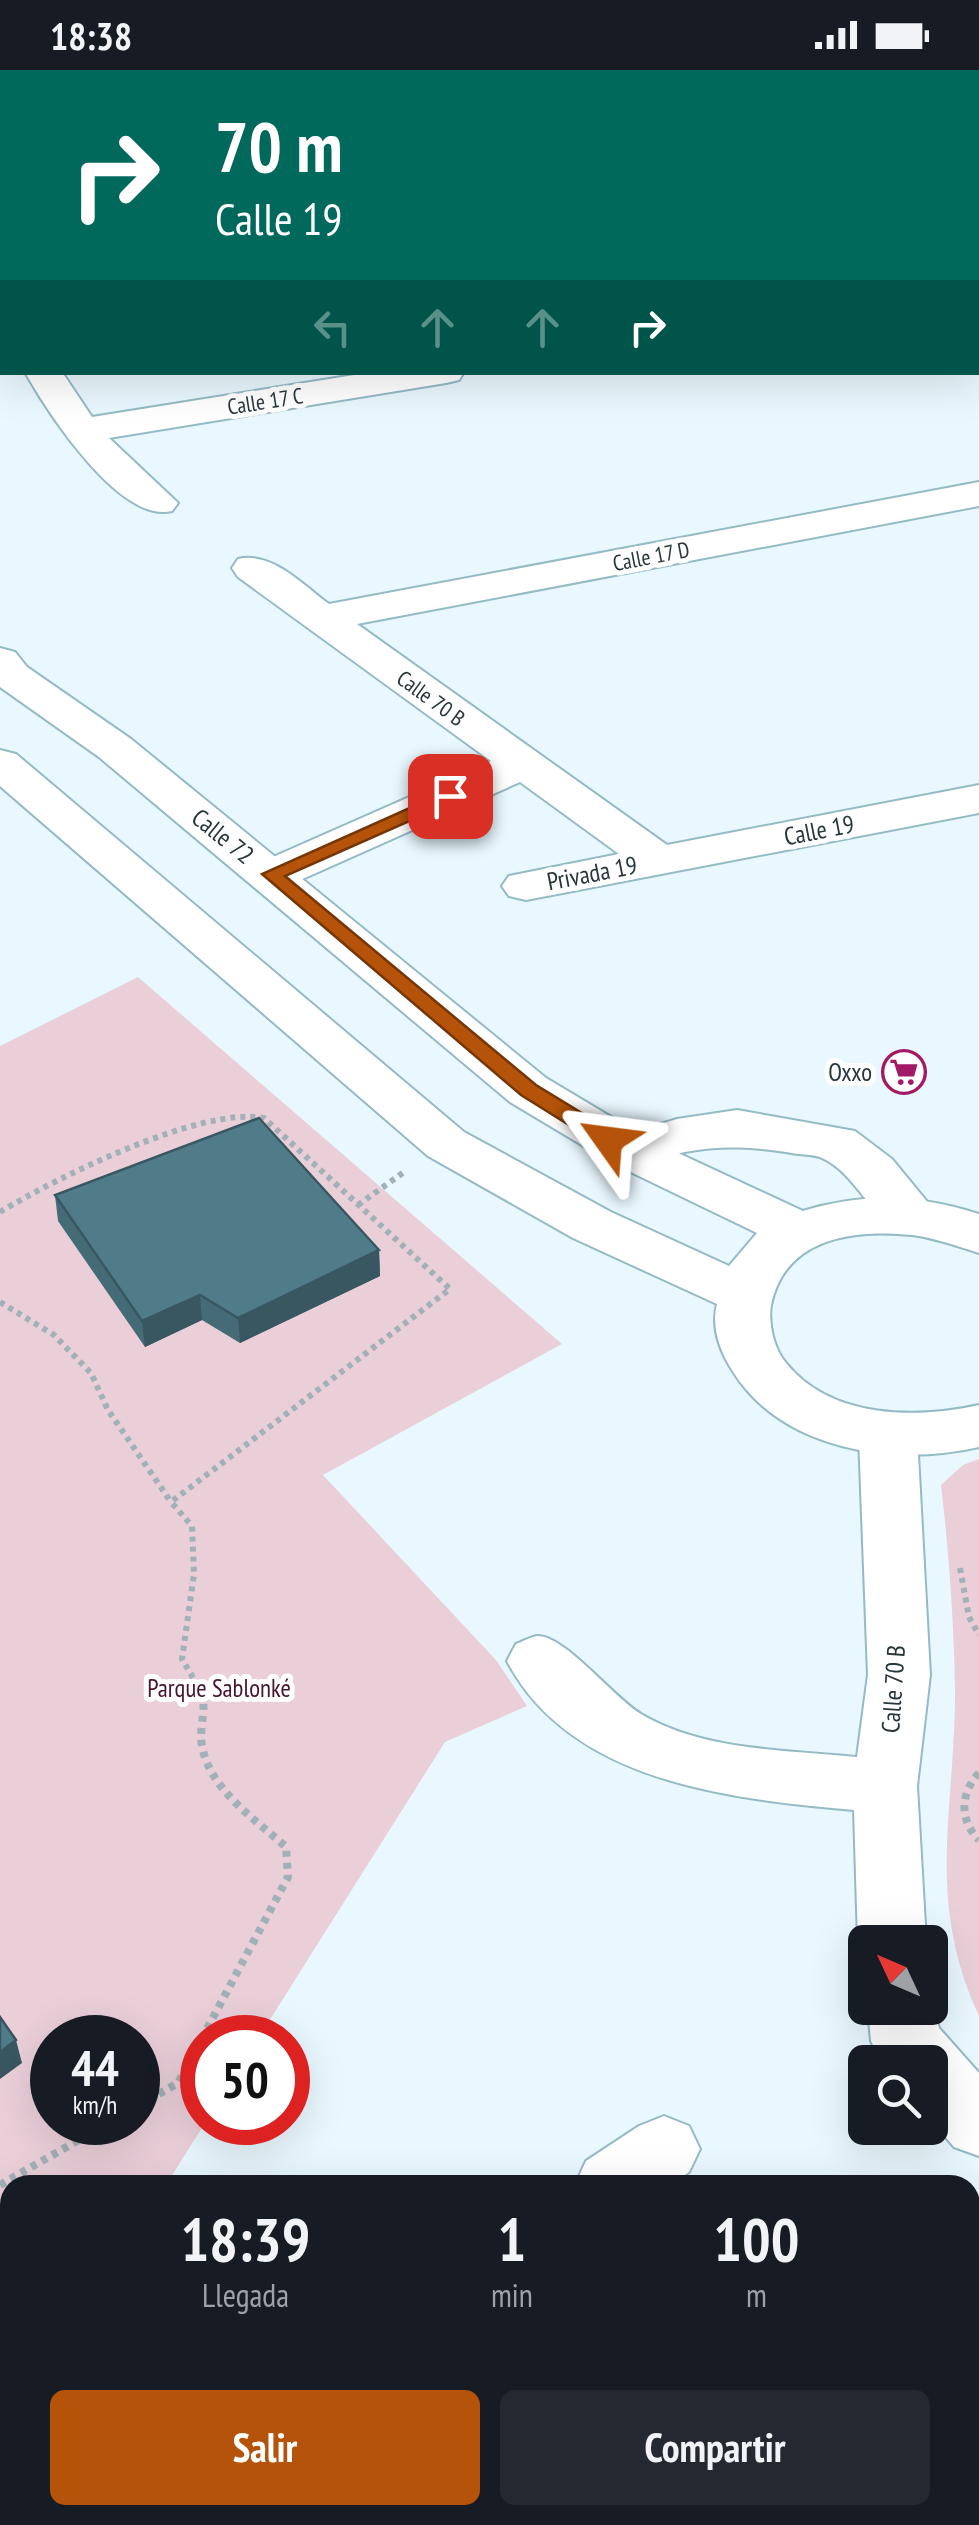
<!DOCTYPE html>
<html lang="es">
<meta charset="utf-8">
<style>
body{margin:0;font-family:"PT Sans Narrow",sans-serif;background:#242831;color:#f1f3f6;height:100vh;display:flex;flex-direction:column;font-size:38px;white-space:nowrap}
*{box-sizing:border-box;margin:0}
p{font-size:32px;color:#9ea1a6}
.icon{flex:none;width:55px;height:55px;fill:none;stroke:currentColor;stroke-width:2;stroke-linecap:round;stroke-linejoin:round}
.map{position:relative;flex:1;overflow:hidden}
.panel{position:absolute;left:0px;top:2105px;width:980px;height:350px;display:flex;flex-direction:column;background:#171b24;border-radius:30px 30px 0 0;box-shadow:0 10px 40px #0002}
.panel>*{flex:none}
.banner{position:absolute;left:0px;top:0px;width:980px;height:305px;box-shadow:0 10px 40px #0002;background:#00695c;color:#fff;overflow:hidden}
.needle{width:65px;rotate:314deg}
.tools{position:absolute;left:848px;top:1855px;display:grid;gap:20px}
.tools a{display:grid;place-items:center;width:100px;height:100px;border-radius:15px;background:#171b24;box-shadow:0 10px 40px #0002;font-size:50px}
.speed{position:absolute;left:30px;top:1945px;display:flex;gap:20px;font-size:50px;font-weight:700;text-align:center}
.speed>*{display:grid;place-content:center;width:130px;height:130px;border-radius:50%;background:#171b24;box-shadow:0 10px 40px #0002;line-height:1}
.speed small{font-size:25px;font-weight:400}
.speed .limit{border:15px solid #d22;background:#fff;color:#111}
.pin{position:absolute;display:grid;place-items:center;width:85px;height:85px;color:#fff;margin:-42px;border-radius:20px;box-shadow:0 5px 15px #0006}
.me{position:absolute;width:110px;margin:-55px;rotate:301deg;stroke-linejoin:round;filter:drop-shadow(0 0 8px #0008)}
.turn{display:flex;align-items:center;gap:35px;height:210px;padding:0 50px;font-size:45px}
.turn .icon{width:130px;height:130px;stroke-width:2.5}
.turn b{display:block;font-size:70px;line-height:85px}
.lanes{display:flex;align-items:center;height:95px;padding:0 50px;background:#0003;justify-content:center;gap:50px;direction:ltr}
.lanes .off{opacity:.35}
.eta{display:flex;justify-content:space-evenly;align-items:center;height:170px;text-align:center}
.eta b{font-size:60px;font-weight:700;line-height:70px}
.button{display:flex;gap:20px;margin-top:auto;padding:20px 50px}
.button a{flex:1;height:115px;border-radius:15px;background:#b45309;color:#fff;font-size:40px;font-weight:700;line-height:115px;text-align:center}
.button a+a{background:#242831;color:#f1f3f6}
.status{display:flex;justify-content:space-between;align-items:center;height:70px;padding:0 50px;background:#171b24;direction:ltr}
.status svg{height:28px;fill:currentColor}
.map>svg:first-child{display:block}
.green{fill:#eacfd9;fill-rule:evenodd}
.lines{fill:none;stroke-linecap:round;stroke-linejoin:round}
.minor-casing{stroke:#94bac6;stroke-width:4}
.major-casing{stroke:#94bac6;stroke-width:4}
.path-far1{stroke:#a2b1b7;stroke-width:6;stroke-dasharray:5 5;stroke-linecap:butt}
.path{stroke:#a2b1b7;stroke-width:8;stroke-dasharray:6 6;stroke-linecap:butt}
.minor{fill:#fff;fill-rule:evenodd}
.major{fill:#fff;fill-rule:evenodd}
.wall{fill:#456b77}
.shaded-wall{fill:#385761}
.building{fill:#507c8a;stroke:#385761;stroke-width:2.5}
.route{fill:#b45309;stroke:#753606;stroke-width:2.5}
.labels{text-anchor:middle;stroke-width:10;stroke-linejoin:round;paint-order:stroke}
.far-street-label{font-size:22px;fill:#27363b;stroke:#fff}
.street-label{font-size:25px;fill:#27363b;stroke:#fff}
.poi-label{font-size:25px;fill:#27363b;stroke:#fff;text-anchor:end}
.park-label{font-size:25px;fill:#48152e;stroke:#fff}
</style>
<div class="status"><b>18:38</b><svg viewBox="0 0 49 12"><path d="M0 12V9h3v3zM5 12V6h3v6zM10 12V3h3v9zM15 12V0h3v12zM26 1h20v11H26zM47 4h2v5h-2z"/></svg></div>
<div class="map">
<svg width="979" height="2455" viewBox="0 0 979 2455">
<rect width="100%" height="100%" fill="#e9f8fe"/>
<g class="green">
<path d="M 138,907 L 562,1274 L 323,1405 L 496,1590 L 527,1636 L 445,1672 L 259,1967 L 202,1968 L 205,2053 L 166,2115 L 10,2115 L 10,2362 L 0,2377 L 0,976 ZM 52,1968 L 138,1968 L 138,2052 L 52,2052 Z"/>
<path d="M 979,1389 L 979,1946 C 925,1829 955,1743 955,1622 C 954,1554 949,1483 941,1415 L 963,1395 Z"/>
</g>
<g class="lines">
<g class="minor-casing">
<g id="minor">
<polygon points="59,0 91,0 91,2 60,2"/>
<polygon points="727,0 760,0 762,2 729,2"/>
<polygon points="978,235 979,235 979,259 978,258"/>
<rect x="0" y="270" width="2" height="22"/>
<path d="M 25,302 L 62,302 L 92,347 L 373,302 L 464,302 L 459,310 L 446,313 L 109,368 L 178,433 L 172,441 C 120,454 48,343 25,302 Z"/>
<path d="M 979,412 L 979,436 L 357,554 L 667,775 L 979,715 L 979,743 L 526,830 L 509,826 L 502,816 L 509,806 L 619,784 L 520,712 L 289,815 L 272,819 L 255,815 L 249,805 L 255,795 L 491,691 L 238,507 L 232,498 L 238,489 C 272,481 303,515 329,534 Z"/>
<path d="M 737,1040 L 855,1061 L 892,1089 L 938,1145 L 930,1158 C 875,1174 866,1108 822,1088 C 814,1084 801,1085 792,1083 C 754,1077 723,1075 685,1082 C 658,1087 639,1101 612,1093 L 604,1081 L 612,1069 L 677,1049 Z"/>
<path d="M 888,1345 L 908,1351 L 917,1366 L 930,1605 L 917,1716 L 926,1872 L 865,1872 L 865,1886 L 858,1872 L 854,1740 C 732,1729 571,1713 507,1591 L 516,1574 C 522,1572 532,1566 538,1566 C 565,1566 614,1628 641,1644 C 703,1681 786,1680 857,1687 L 868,1605 L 859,1366 L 868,1351 Z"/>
<polygon points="930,1924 939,1958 979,2003 979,2086 954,2077 930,2049 930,1992 881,1992 871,1971 868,1938 930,1938"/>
<polygon points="664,2046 689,2056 700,2079 689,2102 671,2115 575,2115 586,2091 639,2056"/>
<polygon points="268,2445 350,2445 346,2455 264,2455"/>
</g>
</g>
<g class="major-casing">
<path id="major" d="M 0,578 L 15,582 L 27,597 L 131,669 L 546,1008 L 648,1069 L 803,1141 C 862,1122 921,1125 979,1144 L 979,1183 C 957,1176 935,1168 912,1165 C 852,1159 785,1168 771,1235 C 768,1254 774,1279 786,1293 C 831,1349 916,1349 979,1335 L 979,1377 C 893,1397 781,1380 732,1300 C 720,1281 711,1257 717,1234 L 573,1168 L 428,1086 L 0,716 L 0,680 L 16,684 L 464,1062 L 611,1142 L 729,1196 L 757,1163 L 612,1093 L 510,1032 L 99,687 L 0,617 Z"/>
</g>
<g class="path-far1">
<polyline points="358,1135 404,1102"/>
<path d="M 0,1142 C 56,1108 201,1036 264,1048 L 450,1219 L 171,1432 L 192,1456 L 194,1504 L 182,1589 L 199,1618"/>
<polyline points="0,1232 54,1265 91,1303 108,1340 171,1432"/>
<polyline points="960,1498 969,1547 979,1565"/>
</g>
<g class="path">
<path d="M 979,1703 C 960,1723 959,1750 979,1770"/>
<path d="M 138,2036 L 178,2013 L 288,1807 L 286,1777 C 255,1749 210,1720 202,1676 C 198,1654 210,1636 198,1615"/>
<polyline points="0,2115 110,2052"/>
</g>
<use href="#minor" class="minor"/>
<use href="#major" class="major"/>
</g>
<polygon class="wall" points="55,1125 379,1180 380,1206 240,1273 202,1250 145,1277 58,1151"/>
<g class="shaded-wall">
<polygon points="379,1180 380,1206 240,1273 238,1248"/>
<polygon points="200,1225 202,1250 145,1277 142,1251"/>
<polygon points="16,1970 22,1993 0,2009 0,1982"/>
</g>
<g class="building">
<polygon points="259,1048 379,1180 238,1248 200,1225 142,1251 55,1125"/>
<polygon points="0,1947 16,1970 0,1982"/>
</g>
<polygon class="route" points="450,720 460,726 457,730 285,806 536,1015 616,1064 619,1070 616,1075 601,1075 521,1025 262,804"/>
<defs>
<g id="supermarket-ring" transform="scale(2.25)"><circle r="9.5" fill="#fff" stroke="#a21a66" stroke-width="1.5"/><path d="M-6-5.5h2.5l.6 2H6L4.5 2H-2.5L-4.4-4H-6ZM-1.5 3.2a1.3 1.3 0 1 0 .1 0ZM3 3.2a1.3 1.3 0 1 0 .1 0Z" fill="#a21a66"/></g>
</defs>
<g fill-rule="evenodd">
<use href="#supermarket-ring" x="904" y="1002"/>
</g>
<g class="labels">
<g class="far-street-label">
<text transform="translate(265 331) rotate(-9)" y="8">Calle 17 C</text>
<text transform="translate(651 486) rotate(-11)" y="8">Calle 17 D</text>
<text transform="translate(431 628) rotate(36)" y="8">Calle 70 B</text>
</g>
<g class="street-label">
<text transform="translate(819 760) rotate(-11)" y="9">Calle 19</text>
<text transform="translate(223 766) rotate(39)" y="9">Calle 72</text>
<text transform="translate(592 803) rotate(-11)" y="9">Privada 19</text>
<text transform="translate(893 1619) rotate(-86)" y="9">Calle 70 B</text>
</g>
<g class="poi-label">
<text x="872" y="1011">Oxxo</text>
</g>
<g class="park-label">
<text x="219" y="1627">Parque Sablonké</text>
</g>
</g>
</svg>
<div class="tools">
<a><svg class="needle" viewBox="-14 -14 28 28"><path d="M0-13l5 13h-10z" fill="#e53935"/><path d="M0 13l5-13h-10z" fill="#9ea1a6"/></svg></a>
<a><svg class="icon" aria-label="search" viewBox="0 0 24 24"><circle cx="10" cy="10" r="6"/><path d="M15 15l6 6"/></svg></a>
</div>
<div class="speed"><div>44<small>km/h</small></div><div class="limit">50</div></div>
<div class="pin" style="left:450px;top:726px;background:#d93025"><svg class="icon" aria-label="arrive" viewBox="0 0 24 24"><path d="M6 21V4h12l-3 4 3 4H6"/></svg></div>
<svg class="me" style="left:608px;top:1070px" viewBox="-20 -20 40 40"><path d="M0-17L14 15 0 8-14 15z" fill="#b45309" stroke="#fff" stroke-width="4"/></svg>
<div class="banner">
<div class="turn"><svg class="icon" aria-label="right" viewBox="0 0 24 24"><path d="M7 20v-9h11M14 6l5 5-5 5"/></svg><div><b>70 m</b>Calle 19</div></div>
<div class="lanes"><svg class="icon off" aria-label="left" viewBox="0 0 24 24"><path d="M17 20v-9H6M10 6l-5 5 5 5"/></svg><svg class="icon off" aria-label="ahead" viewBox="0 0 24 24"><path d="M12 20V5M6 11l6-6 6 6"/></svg><svg class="icon off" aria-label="ahead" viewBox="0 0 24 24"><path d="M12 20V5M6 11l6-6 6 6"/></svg><svg class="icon" aria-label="right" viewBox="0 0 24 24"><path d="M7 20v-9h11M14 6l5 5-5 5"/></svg></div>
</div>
<section class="panel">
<div class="eta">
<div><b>18:39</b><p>Llegada</p></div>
<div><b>1</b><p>min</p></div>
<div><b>100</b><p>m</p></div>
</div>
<div class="button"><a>Salir</a><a>Compartir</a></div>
</section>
</div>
